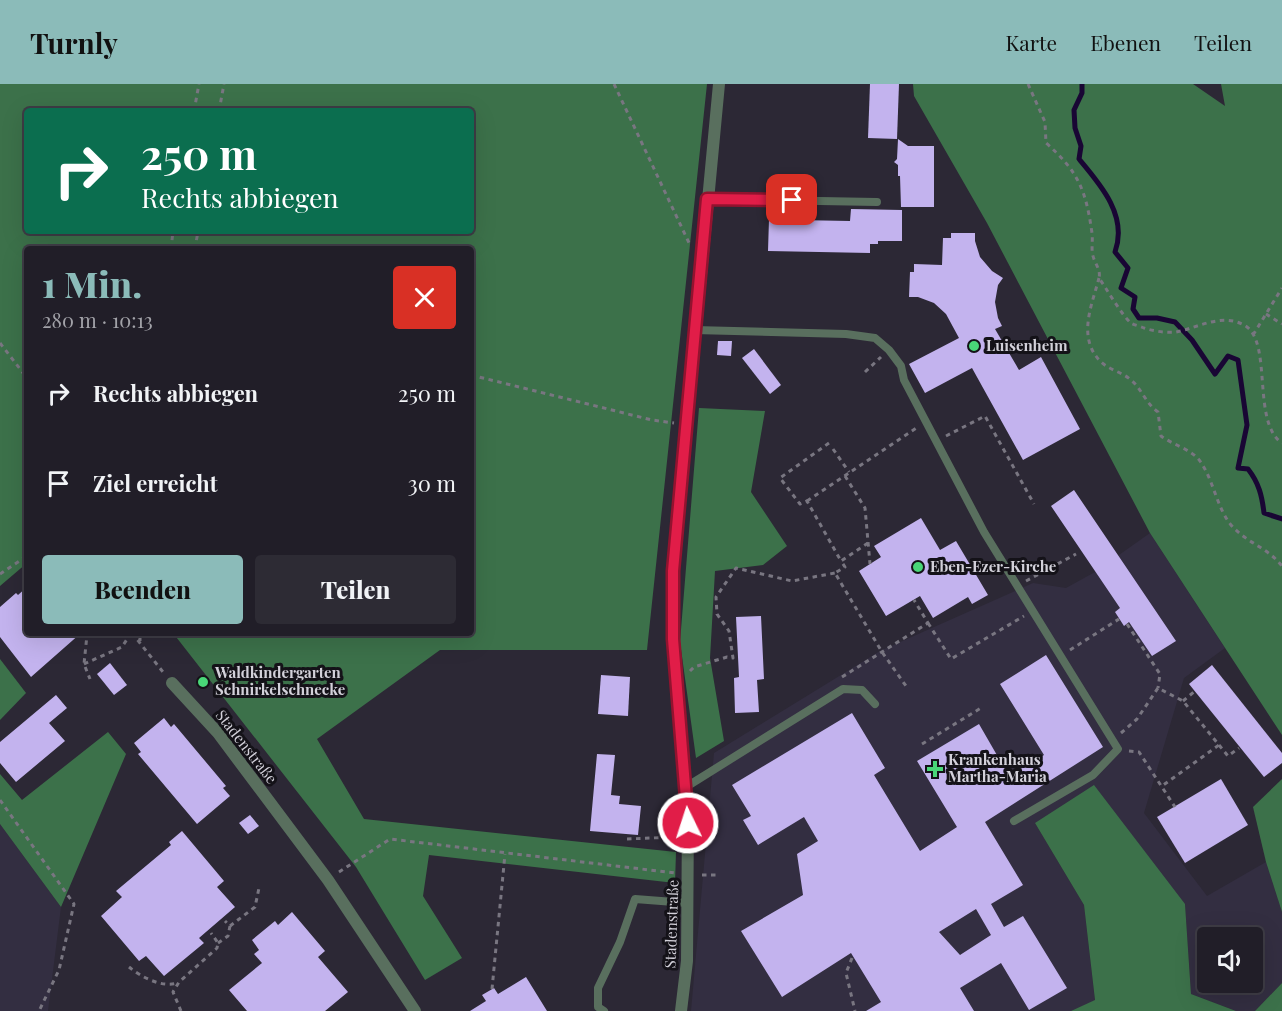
<!DOCTYPE html>
<html lang="de">
<meta charset="utf-8">
<style>
body{margin:0;font-family:"Playfair Display",serif;background:#2d2b34;color:#f1f3f6;height:100vh;display:flex;flex-direction:column;font-size:22px;white-space:nowrap}
*{box-sizing:border-box;margin:0}
p{font-size:20px;color:#a2a2a8}
.icon{flex:none;width:33px;height:33px;fill:none;stroke:currentColor;stroke-width:2;stroke-linecap:round;stroke-linejoin:round}
.map{position:relative;flex:1;overflow:hidden}
.details{position:absolute;left:24px;top:162px;width:450px;height:390px;display:flex;flex-direction:column;background:#211e28;border-radius:6px;box-shadow:0 6px 24px #0002,0 0 0 2px #3e3c45}
.details>*{flex:none}
.top-card{position:absolute;left:24px;top:24px;width:450px;height:126px;border-radius:6px;box-shadow:0 6px 24px #0002,0 0 0 2px #3e3c45;background:#0b6e4f;color:#fff;overflow:hidden}
.buttons{position:absolute;left:1197px;top:843px;display:grid;gap:12px}
.buttons a{display:grid;place-items:center;width:66px;height:66px;border-radius:6px;background:#211e28;box-shadow:0 6px 24px #0002,0 0 0 2px #3e3c45;font-size:30px}
.pin{position:absolute;display:grid;place-items:center;width:51px;height:51px;color:#fff;margin:-26px;border-radius:12px;box-shadow:0 3px 9px #0006}
.me{position:absolute;width:66px;margin:-33px;rotate:356deg;stroke-linejoin:round;filter:drop-shadow(0 0 4px #0008)}
.turn{display:flex;align-items:center;gap:21px;height:126px;padding:0 18px;font-size:27px}
.turn .icon{width:78px;height:78px;stroke-width:2.5}
.turn b{display:block;font-size:42px;line-height:51px}
.round{display:grid;place-items:center;flex:none;width:63px;height:63px;border-radius:6px;background:#2d2b34}
.headline{display:flex;align-items:center;justify-content:space-between;height:102px;padding:0 18px}
h1{font-size:36px;font-weight:800;line-height:45px;color:#8bbbb9}
.cta{display:flex;gap:12px;margin-top:auto;padding:12px 18px}
.cta a{flex:1;height:69px;border-radius:6px;background:#8bbbb9;color:#111;font-size:24px;font-weight:800;line-height:69px;text-align:center}
.cta a+a{background:#2d2b34;color:#f1f3f6}
ul{padding:0;list-style:none}
li{display:flex;align-items:center;gap:18px;height:90px;padding:0 18px}
li div{flex:1}
li b{display:block;font-size:22px}
li em{font-style:normal}
header{display:flex;align-items:center;gap:36px;box-sizing:border-box;height:84px;padding:0 30px;background:#8bbbb9;color:#111}
header strong{font-size:28px}
nav{display:flex;gap:33px;margin-inline-start:auto;font-size:21px}
.map>svg:first-child{display:block}
.built{fill:#332e41;fill-rule:evenodd}
.forest{fill:#3c714a;fill-rule:evenodd}
.lines{fill:none;stroke-linecap:round;stroke-linejoin:round}
.stream{stroke:#190634;stroke-width:5}
.building{fill:#c3b3ee;fill-rule:evenodd}
.path{stroke:#797681;stroke-width:3;stroke-dasharray:4.5 4.5;stroke-linecap:butt}
.lane{stroke:#596f5e;stroke-width:8}
.street{stroke:#596f5e;stroke-width:12}
.route-casing{stroke:#92132f;stroke-width:15}
.route{stroke:#e11d48;stroke-width:10}
.poi-dot{fill:#49d778;stroke:#141218;stroke-width:2}
.labels{text-anchor:middle;stroke-width:6;stroke-linejoin:round;paint-order:stroke}
.poi-label{font-size:15px;font-weight:bold;fill:#d3d1da;stroke:#141218;text-anchor:start}
.street-label{font-size:15px;fill:#d3d1da;stroke:#141218}
</style>
<header>
<strong>Turnly</strong>
<nav><a>Karte</a><a>Ebenen</a><a>Teilen</a></nav>
</header>
<div class="map">
<svg width="1282" height="927" viewBox="0 0 1282 927">
<rect width="100%" height="100%" fill="#2c2835"/>
<g class="built">
<path d="M 1150,449 L 1225,564 L 1184,594 L 1144,729 L 1207,812 L 1266,778 L 1282,828 L 1282,899 L 1255,927 L 1236,927 L 1191,910 L 1185,820 L 1035,739 L 1084,821 L 1095,917 L 1071,927 L 691,927 L 714,669 L 880,567 L 1033,499 L 1066,504 L 1095,488 ZM 1208,854 L 1252,854 L 1252,898 L 1208,898 Z"/>
<polygon points="0,740 61,823 48,927 0,927"/>
</g>
<g class="forest">
<path d="M 0,0 L 707,0 L 647,566 L 440,566 L 317,655 L 364,735 L 676,768 L 675,799 L 429,771 L 423,812 L 462,874 L 425,896 L 356,783 L 173,549 L 471,549 L 471,165 L 27,165 L 27,479 L 0,502 ZM 27,27 L 471,27 L 471,147 L 27,147 Z"/>
<polygon points="913,0 1193,0 1225,22 1221,0 1282,0 1282,651 1150,449 987,139 914,12"/>
<polygon points="699,324 765,327 751,408 787,462 763,481 715,487 710,574 724,657 696,674 680,558"/>
<polygon points="0,575 26,609 0,636"/>
<polygon points="108,648 126,670 61,823 0,740 0,690 22,716"/>
<polygon points="1282,695 1282,828 1266,778 1253,723"/>
<polygon points="1094,701 1185,820 1191,910 1236,927 1071,927 1095,916 1084,821 1035,739"/>
<polygon points="1282,899 1282,927 1255,927"/>
</g>
<g class="lines">
<path class="stream" d="M 1082,0 L 1082,9 L 1074,26 L 1075,44 L 1081,62 L 1079,75 C 1101,101 1128,132 1115,168 L 1128,184 L 1121,204 L 1135,213 L 1133,225 L 1139,234 L 1157,234 L 1175,238 L 1192,256 L 1215,290 L 1228,272 L 1238,276 L 1247,341 L 1238,384 L 1248,385 C 1259,399 1262,412 1264,429 L 1282,435"/>
</g>
<g class="building">
<polygon points="870,0 899,0 897,55 868,54"/>
<polygon points="898,55 908,62 934,62 934,123 901,123 900,92 898,92 898,81 894,78 897,75"/>
<polygon points="851,125 902,126 902,157 878,157 878,160 870,160 870,169 768,167 769,135 783,135 783,130 798,130 797,136 850,137"/>
<polygon points="951,149 975,149 975,157 980,173 992,187 1003,194 998,201 995,218 998,234 1002,242 995,245 1019,286 1041,273 1080,345 1023,376 972,284 925,309 909,280 959,254 946,230 934,219 918,213 909,213 910,188 914,188 914,180 942,181 943,154 951,154"/>
<polygon points="718,257 732,257 731,272 717,271"/>
<polygon points="754,265 781,301 770,310 742,274"/>
<polygon points="1074,406 1176,557 1152,572 1129,538 1124,542 1115,528 1120,524 1051,422"/>
<polygon points="921,434 940,466 956,457 988,511 972,520 968,513 933,534 920,512 886,532 859,487 881,473 874,462"/>
<polygon points="27,503 27,549 81,549 31,593 0,553 0,523 16,509 18,511"/>
<polygon points="761,532 764,595 757,596 759,628 735,629 734,594 739,593 736,533"/>
<path d="M 1046,571 L 1103,663 L 985,738 L 1023,801 L 991,820 L 1004,843 L 1023,832 L 1067,904 L 1029,926 L 1001,879 L 960,904 L 974,927 L 866,927 L 881,918 L 851,869 L 782,913 L 741,847 L 803,811 L 797,770 L 818,757 L 804,733 L 758,761 L 743,736 L 751,732 L 732,701 L 852,629 L 885,684 L 874,691 L 920,767 L 957,743 L 917,677 L 979,640 L 1009,692 L 1044,671 L 1000,600 ZM 976,825 L 991,851 L 960,871 L 939,848 Z"/>
<polygon points="110,579 127,601 114,611 97,590"/>
<polygon points="1212,581 1282,669 1282,679 1264,693 1189,600"/>
<polygon points="601,591 630,593 628,632 598,630"/>
<polygon points="56,611 67,624 49,639 65,657 16,698 0,679 0,658"/>
<polygon points="164,634 171,643 174,640 226,702 223,704 230,712 197,740 138,670 141,668 134,659"/>
<polygon points="597,670 615,671 611,711 620,712 619,720 641,722 638,751 590,747"/>
<polygon points="1221,695 1248,741 1185,779 1157,733"/>
<polygon points="250,731 259,742 248,750 239,739"/>
<polygon points="182,747 224,797 217,803 235,823 199,854 204,859 164,892 146,872 139,877 101,832 122,813 116,807 171,761 169,758"/>
<polygon points="292,828 325,867 318,873 348,908 325,927 247,927 229,906 262,879 254,870 259,866 252,856 275,837 278,841"/>
<polygon points="526,893 547,927 470,927 486,917 482,911 494,904 498,910"/>
</g>
<g class="lines">
<g class="path">
<polyline points="614,0 690,161"/>
<path d="M 1028,0 L 1045,38 L 1046,59 C 1079,88 1086,107 1092,149 C 1093,156 1091,167 1093,172 C 1095,180 1101,186 1099,194 C 1106,204 1123,233 1131,239 C 1134,241 1140,242 1144,244 C 1153,247 1165,249 1176,248 C 1198,244 1224,227 1247,243 C 1272,262 1252,339 1282,359"/>
<polyline points="194,27 199,0"/>
<polyline points="219,27 224,0"/>
<polyline points="171,165 173,147"/>
<polyline points="195,165 198,147"/>
<path d="M 1099,194 C 1092,221 1077,253 1100,277 C 1109,286 1122,288 1131,296 C 1142,305 1146,320 1158,328 L 1161,352 C 1173,361 1191,365 1200,377 C 1214,397 1216,422 1231,441 C 1248,460 1267,463 1282,482"/>
<polyline points="1266,230 1282,240"/>
<polyline points="1253,251 1282,204"/>
<polyline points="0,259 27,294"/>
<polyline points="865,288 881,273"/>
<polyline points="471,291 652,336 674,339"/>
<polyline points="946,352 985,332 1034,420"/>
<polyline points="829,359 780,394 800,420 807,417 841,477"/>
<polyline points="833,365 849,388"/>
<polyline points="845,392 865,424 870,480"/>
<polyline points="807,417 918,343"/>
<polyline points="868,459 841,477 845,483 835,489 882,568 906,602"/>
<polyline points="0,490 27,472"/>
<polyline points="1026,497 1076,470"/>
<polyline points="928,539 951,575 1024,532"/>
<polyline points="1127,540 1160,590 1158,604"/>
<polyline points="84,549 87,551 84,580 90,595"/>
<polyline points="132,549 163,588"/>
<polyline points="140,557 140,549"/>
<polyline points="1070,566 1119,535"/>
<polyline points="84,580 122,563 131,549"/>
<polyline points="690,587 694,583 727,573 733,574 729,547 717,530 716,513 736,484 792,497 835,489"/>
<polyline points="842,593 928,539 914,516"/>
<polyline points="1183,617 1195,607"/>
<polyline points="1121,649 1137,635 1158,604 1183,617 1219,661 1162,702"/>
<polyline points="922,660 981,624"/>
<polyline points="1219,661 1228,672 1239,664"/>
<polyline points="1129,667 1139,668 1175,723"/>
<polyline points="0,716 74,820 59,886 39,927"/>
<polyline points="627,755 675,753"/>
<polyline points="339,788 390,755 675,789"/>
<polyline points="702,791 718,791"/>
<polyline points="230,842 255,823 259,804"/>
<polyline points="218,859 228,852 230,842 225,837"/>
<polyline points="852,874 846,889 855,927"/>
<path d="M 129,883 C 141,893 162,904 177,899"/>
<polyline points="492,905 505,770"/>
<polyline points="181,927 173,908 179,898 217,864 218,859 211,849"/>
</g>
<g class="lane">
<polyline points="707,115 877,118"/>
<polyline points="694,246 846,250 875,254 889,266 901,282 904,296 984,448 1118,665 1093,691 1014,737"/>
<polyline points="686,703 843,605 862,606 875,620"/>
<polyline points="604,927 598,923 598,904 620,858 635,815 687,819"/>
</g>
<g class="street">
<polyline points="172,599 218,649 328,796 415,927"/>
<polyline points="681,927 687,877 688,727 673,555 673,487 719,0"/>
</g>
</g>
<g class="lines">
<g class="route-casing">
<polyline id="route" points="688,739 673,555 673,487 707,115 792,116"/>
</g>
<use href="#route" class="route"/>
</g>
<g class="poi-dot">
<circle cx="974" cy="262" r="6"/>
<circle cx="918" cy="483" r="6"/>
<circle cx="203" cy="598" r="6"/>
<path d="M932 676h6v6h6v6h-6v6h-6v-6h-6v-6h6z"/>
</g>
<g class="labels">
<g class="poi-label">
<text x="986" y="267">Luisenheim</text>
<text x="930" y="488">Eben-Ezer-Kirche</text>
<text x="215" y="594">Waldkindergarten<tspan x="215" dy="17">Schnirkelschnecke</tspan></text>
<text x="948" y="681">Krankenhaus<tspan x="948" dy="17">Martha-Maria</tspan></text>
</g>
<g class="street-label">
<text transform="translate(246 663) rotate(52)" y="5">Stadenstraße</text>
<text transform="translate(672 840) rotate(-88)" y="5">Stadenstraße</text>
</g>
</g>
</svg>
<div class="buttons">
<a><svg class="icon" aria-label="sound" viewBox="0 0 24 24"><path d="M4 9h4l5-4v14l-5-4H4zM17 9q2 3 0 6"/></svg></a>
</div>
<div class="pin" style="left:792px;top:116px;background:#d93025"><svg class="icon" aria-label="arrive" viewBox="0 0 24 24"><path d="M6 21V4h12l-3 4 3 4H6"/></svg></div>
<svg class="me" style="left:688px;top:739px" viewBox="-20 -20 40 40"><circle r="17" fill="#e11d48" stroke="#fff" stroke-width="3"/><path d="M0-11L8 9 0 5-8 9z" fill="#fff"/></svg>
<div class="top-card">
<div class="turn"><svg class="icon" aria-label="right" viewBox="0 0 24 24"><path d="M7 20v-9h11M14 6l5 5-5 5"/></svg><div><b>250 m</b>Rechts abbiegen</div></div>
</div>
<section class="details">
<div class="headline"><div><h1>1 Min.</h1><p>280 m · 10:13</p></div><a class="round" style="background:#d93025;color:#fff"><svg class="icon" aria-label="close" viewBox="0 0 24 24"><path d="M6 6l12 12M18 6L6 18"/></svg></a></div>
<ul>
<li><svg class="icon" aria-label="right" viewBox="0 0 24 24"><path d="M7 20v-9h11M14 6l5 5-5 5"/></svg><div><b>Rechts abbiegen</b></div><em>250 m</em></li>
<li><svg class="icon" aria-label="arrive" viewBox="0 0 24 24"><path d="M6 21V4h12l-3 4 3 4H6"/></svg><div><b>Ziel erreicht</b></div><em>30 m</em></li>
</ul>
<div class="cta"><a>Beenden</a><a>Teilen</a></div>
</section>
</div>
